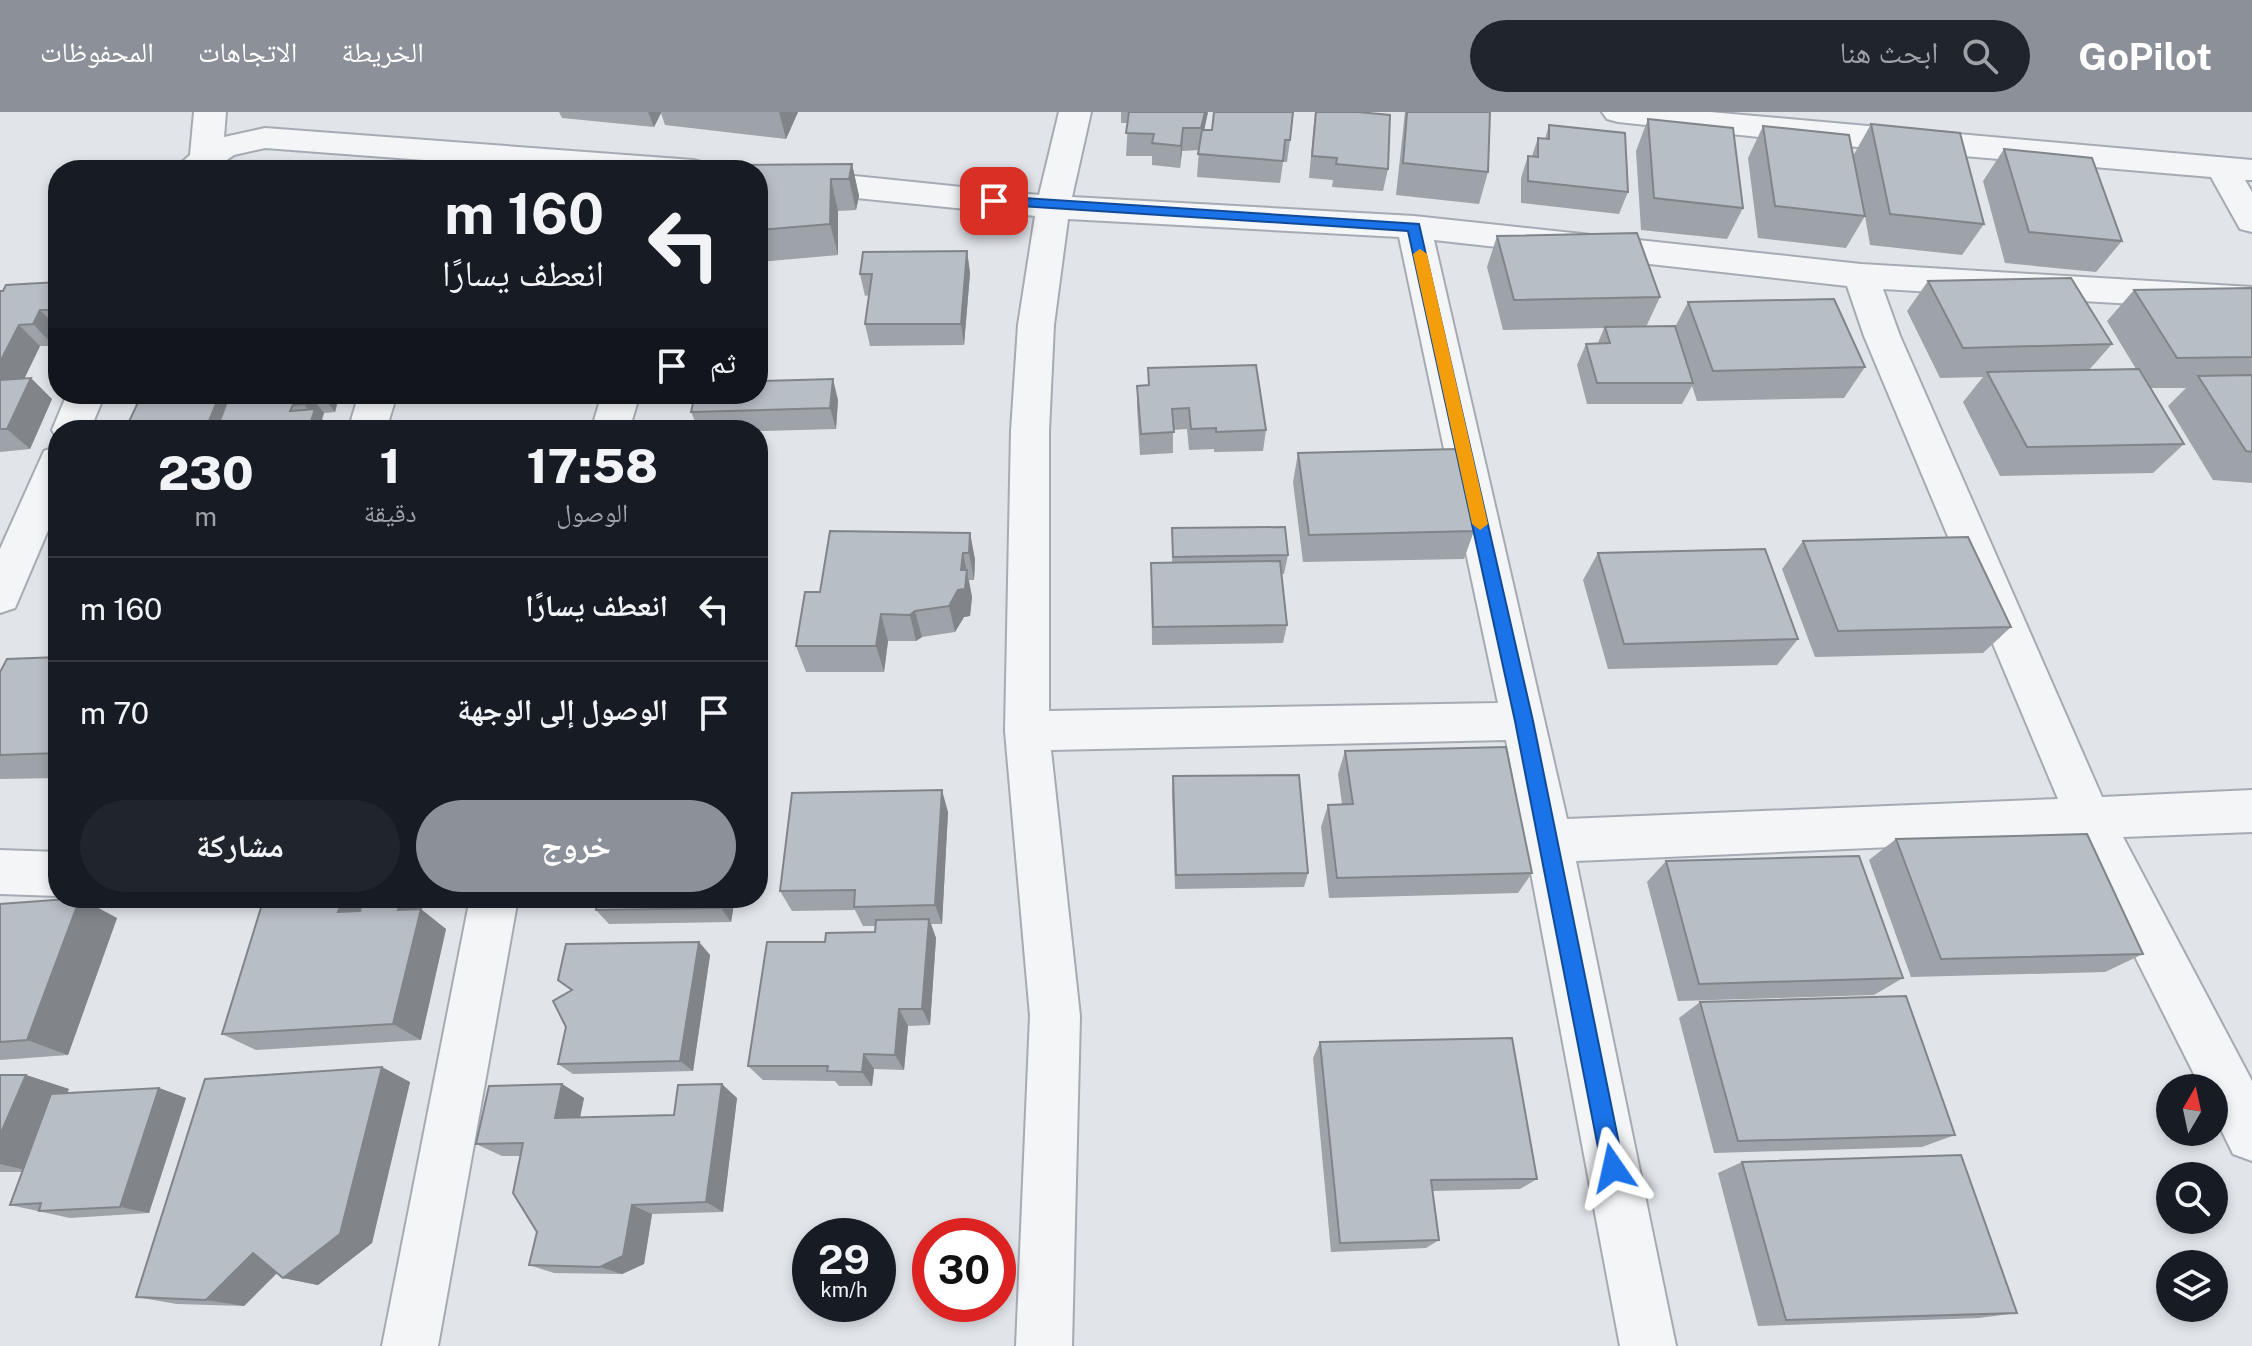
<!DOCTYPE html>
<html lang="ar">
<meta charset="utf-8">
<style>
body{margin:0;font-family:"Public Sans","Noto Naskh Arabic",sans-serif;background:#20242c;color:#f1f3f6;direction:rtl;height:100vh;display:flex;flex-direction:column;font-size:30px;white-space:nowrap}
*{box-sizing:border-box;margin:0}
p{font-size:26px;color:#9ea1a6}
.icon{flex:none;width:44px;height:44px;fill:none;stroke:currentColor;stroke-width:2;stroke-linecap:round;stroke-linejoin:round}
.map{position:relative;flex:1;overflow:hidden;direction:ltr}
.panel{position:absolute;left:48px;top:308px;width:720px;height:488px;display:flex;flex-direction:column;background:#171b24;border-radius:32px;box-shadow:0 4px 12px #0003;direction:rtl}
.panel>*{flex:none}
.banner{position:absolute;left:48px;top:48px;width:720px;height:244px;border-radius:32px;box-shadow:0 4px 12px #0003;direction:rtl;background:#171b24;color:#f1f3f6;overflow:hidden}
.needle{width:52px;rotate:9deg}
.tools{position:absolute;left:2156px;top:962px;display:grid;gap:16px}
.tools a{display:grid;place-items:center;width:72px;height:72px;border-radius:50%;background:#171b24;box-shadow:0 4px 12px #0003;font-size:40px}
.speed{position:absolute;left:792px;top:1106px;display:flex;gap:16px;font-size:40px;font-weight:700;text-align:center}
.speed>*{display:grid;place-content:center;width:104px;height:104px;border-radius:50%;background:#171b24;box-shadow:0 4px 12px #0003;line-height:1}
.speed small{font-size:20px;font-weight:400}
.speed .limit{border:12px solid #d22;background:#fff;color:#111}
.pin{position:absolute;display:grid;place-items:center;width:68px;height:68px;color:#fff;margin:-34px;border-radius:16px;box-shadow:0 4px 12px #0006}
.me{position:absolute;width:88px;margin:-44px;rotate:349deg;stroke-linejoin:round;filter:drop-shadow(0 0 6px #0008)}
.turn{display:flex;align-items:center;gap:28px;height:168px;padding:0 32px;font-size:36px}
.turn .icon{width:104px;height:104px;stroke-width:2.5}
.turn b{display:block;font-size:56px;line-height:68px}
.then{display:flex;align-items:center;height:76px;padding:0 32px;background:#0003;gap:16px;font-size:30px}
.eta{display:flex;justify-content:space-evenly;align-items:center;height:136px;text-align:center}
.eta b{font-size:48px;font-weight:800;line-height:56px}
.action{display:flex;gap:16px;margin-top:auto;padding:16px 32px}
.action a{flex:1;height:92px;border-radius:48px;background:#8c9099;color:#fff;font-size:32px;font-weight:800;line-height:92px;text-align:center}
.action a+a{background:#20242c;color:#f1f3f6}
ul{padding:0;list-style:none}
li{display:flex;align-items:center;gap:24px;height:104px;padding:0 32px;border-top:2px solid #363941}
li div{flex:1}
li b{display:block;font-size:30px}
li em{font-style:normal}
header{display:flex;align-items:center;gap:48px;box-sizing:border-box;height:112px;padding:0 40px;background:#8c9099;color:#fff}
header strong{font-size:38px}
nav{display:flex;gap:44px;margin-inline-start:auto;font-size:28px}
.search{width:560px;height:72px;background:#20242c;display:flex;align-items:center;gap:20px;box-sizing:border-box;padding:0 28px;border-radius:44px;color:#9ea1a6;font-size:30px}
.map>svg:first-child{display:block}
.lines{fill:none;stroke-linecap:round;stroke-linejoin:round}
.minor-casing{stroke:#a6abb3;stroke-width:4}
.minor{fill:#f3f5f7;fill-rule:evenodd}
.wall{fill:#9ea3a9}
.shaded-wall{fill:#81858a}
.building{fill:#b8bec5;stroke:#81858a;stroke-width:2}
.route{fill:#1a73e8;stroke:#114b97;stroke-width:2}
.slow{fill:#f59e0b}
</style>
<header>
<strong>GoPilot</strong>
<div class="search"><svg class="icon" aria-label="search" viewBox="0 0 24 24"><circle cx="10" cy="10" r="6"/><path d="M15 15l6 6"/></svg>ابحث هنا</div>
<nav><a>الخريطة</a><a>الاتجاهات</a><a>المحفوظات</a></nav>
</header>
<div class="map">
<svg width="2252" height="1234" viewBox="0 0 2252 1234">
<rect width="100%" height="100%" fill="#e1e4e9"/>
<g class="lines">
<g class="minor-casing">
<g id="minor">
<polygon points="194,0 226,0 224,25 265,16 693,48 705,51 709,58 555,58 265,36 234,43 212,58 173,58 190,43"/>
<path d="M 1059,0 L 1091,0 L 1072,85 L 1414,104 L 1861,152 L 2252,175 L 2252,199 L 1883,177 L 1900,224 L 2102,685 L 2252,678 L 2252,720 L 2123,725 L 2252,969 L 2252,1049 L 2233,1042 L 2214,1003 L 2214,976 L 2201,976 L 2076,727 L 1576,749 L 1676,1234 L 1620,1234 L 1506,628 L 1051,638 L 1080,904 L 1072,1234 L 1016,1234 L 1030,904 L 1005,619 L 1011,319 L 1018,213 L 1035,104 L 758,76 L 758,58 L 746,58 L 758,54 L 1039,83 ZM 1068,107 L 1399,125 L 1498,591 L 1049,599 L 1049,319 L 1054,213 ZM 1434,128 L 1847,174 L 1864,224 L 2058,687 L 1567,707 Z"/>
<polygon points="1602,0 1710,0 2252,48 2252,68 2245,68 2252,80 2252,120 2240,117 2211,65 1834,33 1618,10 1607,7"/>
<polygon points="67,282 105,282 90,318 58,318 58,328 52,318"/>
<polygon points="359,282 397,282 386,318 348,318"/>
<polygon points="602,282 640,282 629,318 591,318"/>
<polygon points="58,334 58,395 15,496 0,501 0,437 44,339"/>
<polygon points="0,738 58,740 58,784 0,782"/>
<polygon points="470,786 518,786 438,1234 382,1234"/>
</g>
</g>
<use href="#minor" class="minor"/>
</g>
<g class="wall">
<polygon points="559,0 798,0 786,27 665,13 661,1 654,15 562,6"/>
<polygon points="1121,0 1208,0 1204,18 1290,28 1287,50 1283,50 1280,71 1197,65 1199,38 1182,39 1180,56 1152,53 1152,44 1126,44 1128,11 1121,11"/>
<polygon points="1315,0 1388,57 1383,79 1332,75 1333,68 1309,66"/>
<polygon points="1405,0 1490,0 1488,60 1479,92 1396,83"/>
<polygon points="1648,7 1743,96 1727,127 1641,118 1636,39"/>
<polygon points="1871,12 1984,112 1962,143 1870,133 1865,104 1846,136 1758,126 1748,46 1763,14 1853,44"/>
<polygon points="1549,13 1628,80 1619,102 1521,91 1521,66 1528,44 1532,44 1538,26 1545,27"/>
<polygon points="2004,37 2122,129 2096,160 2005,151 1983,69"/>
<polygon points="852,52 859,84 856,98 838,99 838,143 758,150 758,58"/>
<polygon points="1497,124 1660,185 1646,215 1675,215 1688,190 1865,255 1844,286 1697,289 1692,274 1682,292 1587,292 1577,253 1586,232 1598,231 1604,216 1503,218 1487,155"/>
<polygon points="967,139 970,161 964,233 870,234 865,212 869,183 865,184 860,162"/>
<polygon points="1928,169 2112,232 2089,258 2136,257 2107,209 2134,178 2252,176 2252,371 2213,368 2168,294 2186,276 2150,276 2184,332 2153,361 2000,364 1963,290 1983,265 1940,266 1907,199"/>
<polygon points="58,170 58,226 54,234 40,234 24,267 52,287 30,337 0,340 0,179"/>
<polygon points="1148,256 1266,318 1263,339 1214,340 1214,337 1189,338 1187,317 1173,318 1173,341 1140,343 1137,295 1137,274 1148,273"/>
<polygon points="142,282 339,282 340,283 335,300 324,301 322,307 331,318 125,318"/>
<polygon points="838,288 836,317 758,319 758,318 699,318 691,300"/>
<polygon points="1298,341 1474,419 1464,447 1303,450 1293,370"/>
<polygon points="1172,416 1288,443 1284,462 1282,462 1287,513 1283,531 1152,533 1151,451 1172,451"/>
<polygon points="970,421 975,448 974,468 969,468 972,485 970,504 964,505 955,520 922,525 916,529 888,529 884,560 806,560 796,534 820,480"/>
<polygon points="1803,429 2011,515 1983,541 1815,545 1782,457"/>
<polygon points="1598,441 1798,527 1777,553 1608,557 1583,468"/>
<polygon points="58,545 58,666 0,667 0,560"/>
<polygon points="1345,639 1532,761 1518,781 1329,786 1321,715 1328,693 1342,692 1338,662"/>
<polygon points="1173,664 1308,761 1304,775 1175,777 1172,680"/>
<polygon points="948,700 942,812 931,812 936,826 930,913 908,914 904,958 874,957 872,974 839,974 835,969 763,968 748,954 825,830 875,820 876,814 863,814 855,798 792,799 780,779"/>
<polygon points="1896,727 2143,842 2105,860 1911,865 1869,748"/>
<polygon points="1666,749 1903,866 1874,883 1678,889 1647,770"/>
<polygon points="598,786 735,786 731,810 609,812 596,798"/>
<polygon points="0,792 117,806 68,943 0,948"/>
<polygon points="418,797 446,817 421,928 256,938 222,922 359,799"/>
<polygon points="699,830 710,843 693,959 573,962 558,952 566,915 571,878 558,868"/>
<polygon points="1700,890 1955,1023 1922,1035 1714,1041 1679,906"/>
<polygon points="1320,930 1537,1067 1520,1077 1432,1079 1439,1128 1426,1136 1331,1140 1313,946"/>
<polygon points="0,963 26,963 69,977 67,981 159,976 186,986 149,1101 70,1106 10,1093 22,1060 0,1060"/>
<polygon points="410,970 372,1131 318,1173 283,1166 277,1161 244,1194 177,1192 136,1185"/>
<polygon points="562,972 584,986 580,1006 674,1003 737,986 723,1100 652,1102 644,1152 622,1162 554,1161 529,1153 537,1120 520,1044 502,1044 476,1032"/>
<polygon points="1742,1050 2017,1201 1979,1206 1758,1214 1718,1061"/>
</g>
<g class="shaded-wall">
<polygon points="648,0 661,0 661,1 654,15"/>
<polygon points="779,0 798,0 786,27"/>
<polygon points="1205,0 1208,0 1200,38 1201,16"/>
<polygon points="1183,16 1182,39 1180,56 1181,34"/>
<polygon points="852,52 859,84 856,98 849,67"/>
<polygon points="831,67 838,99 838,143 830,112"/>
<polygon points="967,139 970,161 964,233 961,212"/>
<polygon points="58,182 58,206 50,198"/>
<polygon points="40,198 58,216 58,226 54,234 33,212"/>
<polygon points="19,213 40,234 16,284 0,269 0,250"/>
<polygon points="31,266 52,287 30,337 7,317"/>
<polygon points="833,267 838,288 836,317 830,296"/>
<polygon points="220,282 235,282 224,284 239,302 232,318 207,314"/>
<polygon points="307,282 309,282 324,301 322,307 331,318 308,318 313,304 304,292"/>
<polygon points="321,282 339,282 335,300"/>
<polygon points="970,421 975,448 974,468 969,441"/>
<polygon points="963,441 972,485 970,504 964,505 955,520 949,494 961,458"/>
<polygon points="915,499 922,525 916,529 910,503"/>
<polygon points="881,502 888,529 884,560 876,534"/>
<polygon points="942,678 948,700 942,812 935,793"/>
<polygon points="80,786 117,806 68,943 27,928"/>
<polygon points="329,786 363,786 359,801 338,800 328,790"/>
<polygon points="401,786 403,786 420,799 421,797 446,817 421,928 393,912 398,798"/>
<polygon points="722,786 735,786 731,810 721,796"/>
<polygon points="929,807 936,826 930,913 922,897"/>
<polygon points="699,830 710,843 693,959 680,949"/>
<polygon points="899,897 908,914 904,958 895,943"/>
<polygon points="864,942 874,957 872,974 862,960"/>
<polygon points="382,955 410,970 372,1131 318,1173 283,1166"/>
<polygon points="26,963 69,977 34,1060 0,1052 0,1023"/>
<polygon points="562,972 584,986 577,1019 555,1006"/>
<polygon points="722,972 737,986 723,1100 706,1090"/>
<polygon points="159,976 186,986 149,1101 120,1095"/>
<polygon points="632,1093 652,1102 644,1152 622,1162 600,1155"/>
<polygon points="253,1141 289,1149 244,1194 206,1188"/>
</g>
<g class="building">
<polygon points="1129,0 1205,0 1201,16 1183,16 1181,34 1152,31 1154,22 1126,21"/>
<polygon points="1214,0 1293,0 1290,28 1285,28 1283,49 1198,42 1202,18 1212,18"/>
<polygon points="1316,0 1358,0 1390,3 1388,57 1336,52 1337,46 1312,44"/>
<polygon points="1407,0 1490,0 1488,60 1403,51"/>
<polygon points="1648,7 1733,16 1743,96 1654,86"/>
<polygon points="1871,12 1960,21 1984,112 1890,102"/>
<polygon points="1549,13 1625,21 1628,80 1528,69 1528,44 1538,45 1538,26 1549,27"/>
<polygon points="1763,14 1849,23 1865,104 1775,94"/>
<polygon points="2004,37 2092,46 2122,129 2029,120"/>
<polygon points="852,52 849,67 831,67 830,112 758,118 758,58 736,58 736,53"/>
<polygon points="1637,121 1660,185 1514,188 1497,124"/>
<polygon points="967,139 961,212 865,212 872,162 860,162 863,140"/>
<polygon points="2071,166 2112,232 1963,236 1928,169"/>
<polygon points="58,170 58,182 50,198 40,198 33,212 19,213 0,250 0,179 3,179 6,173"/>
<polygon points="2252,176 2252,245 2177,246 2134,178"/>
<polygon points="1834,187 1865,255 1713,259 1688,190"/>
<polygon points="1675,214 1693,271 1597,271 1586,232 1610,231 1605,215"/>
<polygon points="1256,253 1266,318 1216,320 1216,316 1191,317 1189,296 1172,297 1174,320 1141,322 1137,274 1149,273 1148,256"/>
<polygon points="2139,257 2184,332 2027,335 1987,260"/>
<polygon points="2252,263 2252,340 2246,339 2198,264"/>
<polygon points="31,266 7,317 0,317 0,268"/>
<polygon points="833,267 830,296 691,300 695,282 758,282 758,269"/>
<polygon points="142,282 220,282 207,314 218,314 229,284 224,284 225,282 307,282 304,292 293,293 290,299 315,297 308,318 125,318"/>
<polygon points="1457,337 1474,419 1309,423 1298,341"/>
<polygon points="1285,415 1288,443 1173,445 1172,416"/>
<polygon points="830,419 970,421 969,441 963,441 961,458 967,458 965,477 958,478 949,494 915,499 910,503 881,502 876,534 796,534 805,480 820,480"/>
<polygon points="1968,425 2011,515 1838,519 1803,429"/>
<polygon points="1765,437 1798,527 1624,532 1598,441"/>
<polygon points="1280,449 1287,513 1153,515 1151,451"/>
<polygon points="58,545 58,641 0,643 0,560 7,547"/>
<polygon points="1506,635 1532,761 1337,766 1328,693 1353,692 1345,639"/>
<polygon points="1299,663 1308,761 1176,763 1173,664"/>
<polygon points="942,678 935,793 854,795 855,778 780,779 792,681"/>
<polygon points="2087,722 2143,842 1941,847 1896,727"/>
<polygon points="1859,744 1903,866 1699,872 1666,749"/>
<polygon points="80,786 27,928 0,930 0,792"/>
<polygon points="264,786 329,786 328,790 342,790 338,800 360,799 363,786 401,786 398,798 421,797 393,912 222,922"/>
<polygon points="598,786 722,786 721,796 596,798"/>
<polygon points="929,807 922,897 899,897 895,943 864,942 862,960 827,959 828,954 748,954 767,830 825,830 826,821 875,820 876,808"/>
<polygon points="699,830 680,949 558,952 566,915 553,889 572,878 558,868 566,832"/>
<polygon points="1906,884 1955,1023 1738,1029 1700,890"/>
<polygon points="1512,926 1537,1067 1431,1068 1439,1128 1340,1131 1320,930"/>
<polygon points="382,955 340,1122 283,1166 253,1141 206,1188 136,1185 205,967"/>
<polygon points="0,963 26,963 0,1023"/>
<polygon points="562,972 555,1006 674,1003 678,973 722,972 706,1090 632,1093 623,1144 600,1155 529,1153 537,1120 513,1081 523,1031 476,1032 489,974"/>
<polygon points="159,976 120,1095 39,1099 41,1091 10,1093 51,982"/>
<polygon points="1961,1043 2017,1201 1786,1208 1742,1050"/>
</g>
<polygon class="route" points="994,84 1419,112 1533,609 1624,1056 1621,1064 1613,1067 1605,1064 1602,1056 1515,609 1408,119 989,92 987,89"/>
<polygon class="slow" points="1420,137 1427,142 1488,412 1480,418 1472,412 1413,142"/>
</svg>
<div class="tools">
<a><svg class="needle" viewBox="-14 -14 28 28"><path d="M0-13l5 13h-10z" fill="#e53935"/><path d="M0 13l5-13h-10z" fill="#9ea1a6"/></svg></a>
<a><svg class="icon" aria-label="search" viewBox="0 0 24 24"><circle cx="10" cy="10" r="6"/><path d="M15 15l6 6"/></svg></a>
<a><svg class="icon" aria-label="layers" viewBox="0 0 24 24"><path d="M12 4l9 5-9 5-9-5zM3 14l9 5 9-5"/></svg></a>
</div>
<div class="speed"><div>29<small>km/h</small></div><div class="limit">30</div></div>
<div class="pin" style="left:994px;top:89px;background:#d93025"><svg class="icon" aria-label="arrive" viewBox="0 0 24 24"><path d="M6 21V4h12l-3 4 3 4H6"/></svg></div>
<svg class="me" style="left:1613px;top:1056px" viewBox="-20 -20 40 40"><path d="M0-17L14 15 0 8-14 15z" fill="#1a73e8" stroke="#fff" stroke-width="4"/></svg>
<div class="banner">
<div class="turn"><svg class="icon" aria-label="left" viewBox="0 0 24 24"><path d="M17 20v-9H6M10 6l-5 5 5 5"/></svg><div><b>160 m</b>انعطف يسارًا</div></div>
<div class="then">ثم<svg class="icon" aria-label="arrive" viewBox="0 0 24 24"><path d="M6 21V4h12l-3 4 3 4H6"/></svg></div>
</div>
<section class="panel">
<div class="eta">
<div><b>17:58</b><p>الوصول</p></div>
<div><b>1</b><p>دقيقة</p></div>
<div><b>230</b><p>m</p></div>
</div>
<ul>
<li><svg class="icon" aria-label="left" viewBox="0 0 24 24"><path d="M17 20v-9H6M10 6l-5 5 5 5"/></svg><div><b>انعطف يسارًا</b></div><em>160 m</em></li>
<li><svg class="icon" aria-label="arrive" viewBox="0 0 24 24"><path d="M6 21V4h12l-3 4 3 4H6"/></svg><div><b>الوصول إلى الوجهة</b></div><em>70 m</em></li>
</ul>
<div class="action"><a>خروج</a><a>مشاركة</a></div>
</section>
</div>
